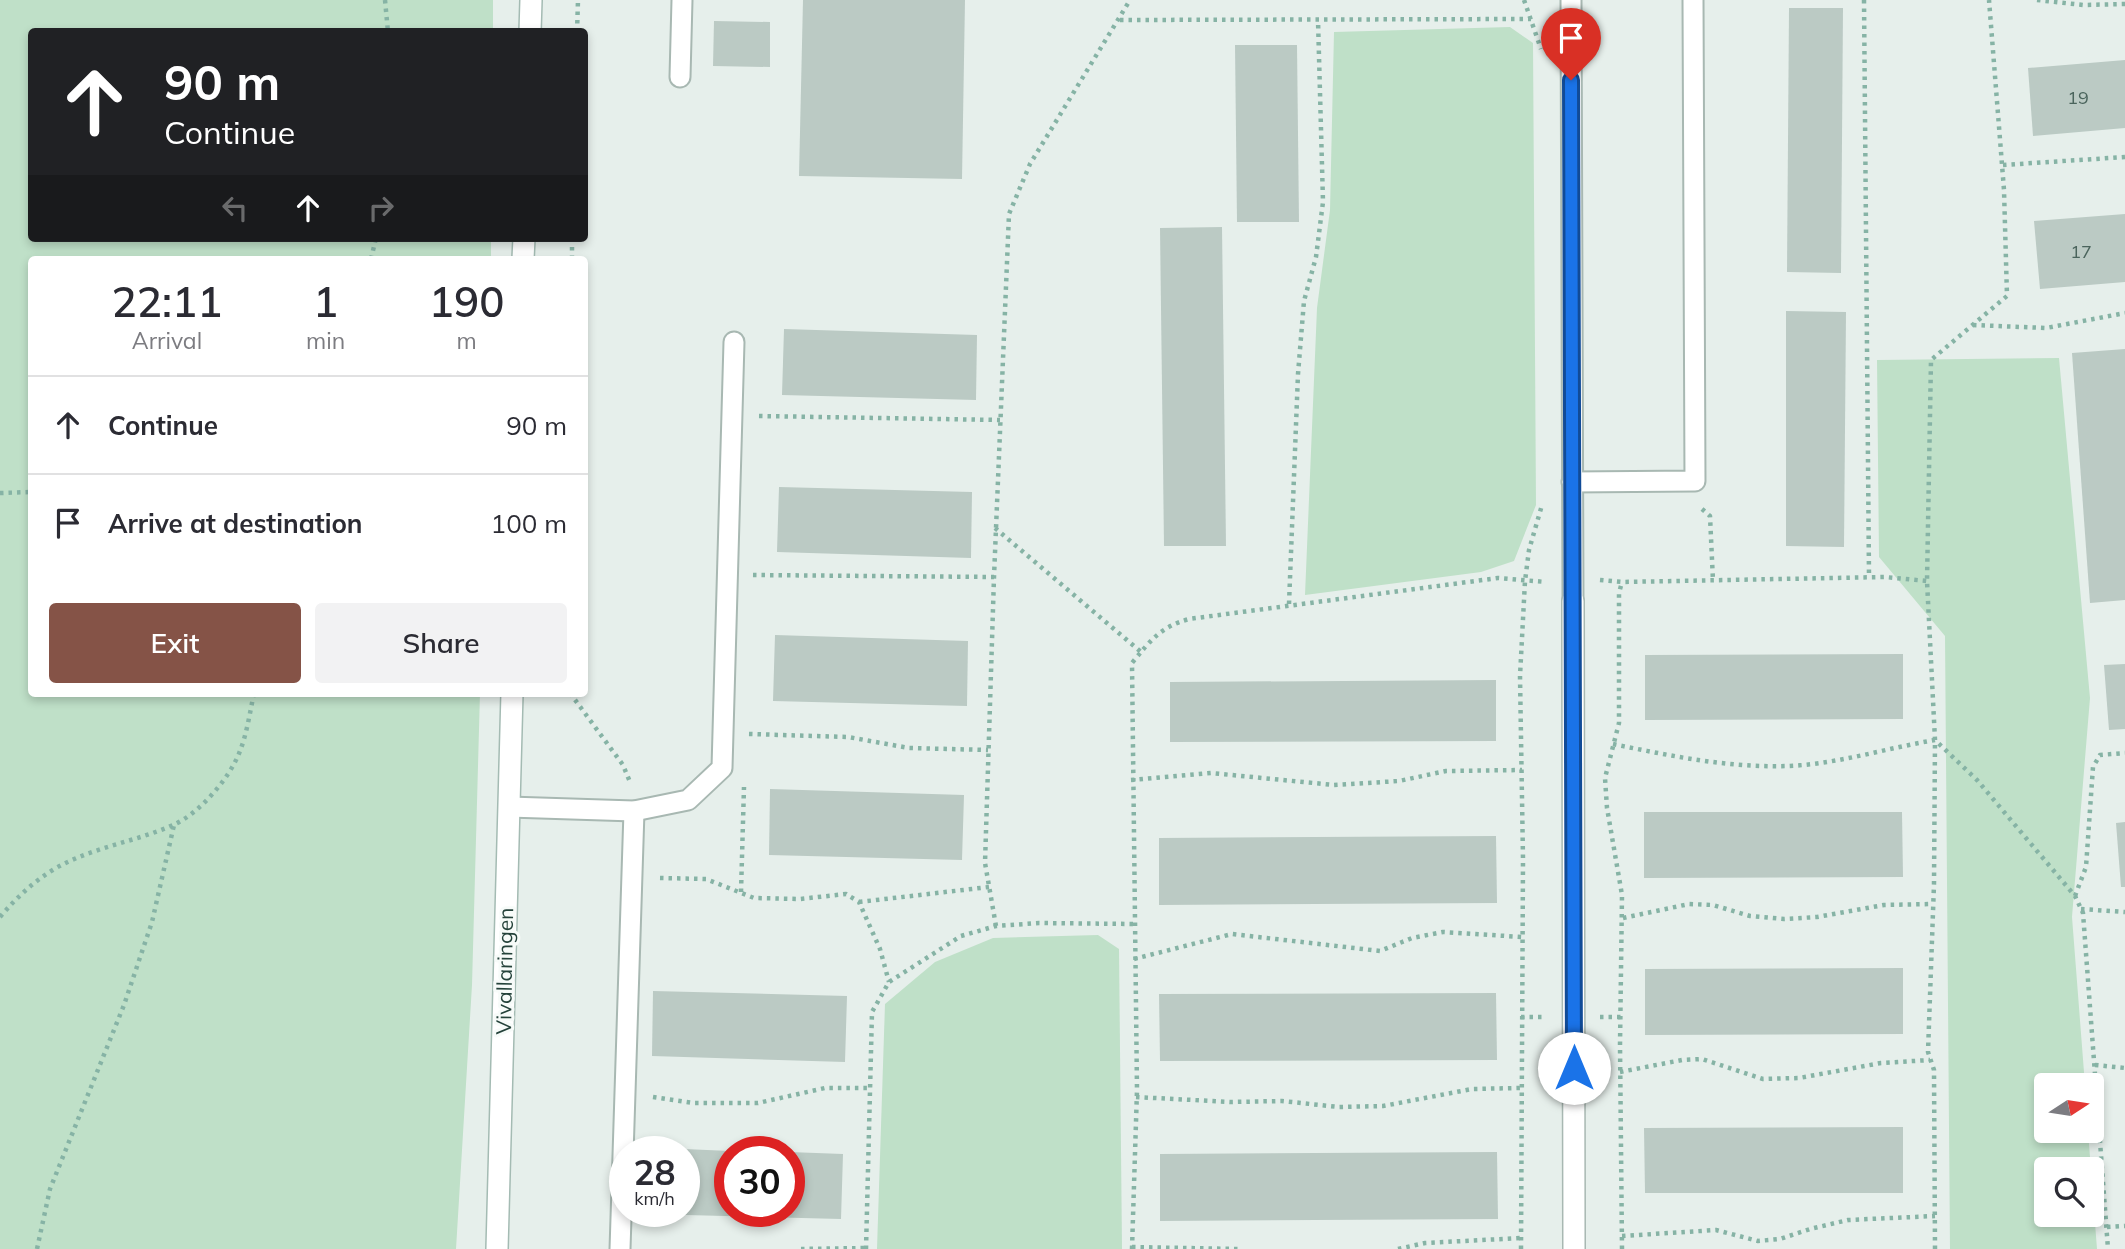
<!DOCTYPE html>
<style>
body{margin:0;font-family:Mulish,sans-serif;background:#f2f2f3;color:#2b2b33;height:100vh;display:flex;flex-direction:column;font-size:26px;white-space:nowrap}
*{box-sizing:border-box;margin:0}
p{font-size:23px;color:#7c7c81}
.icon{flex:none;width:38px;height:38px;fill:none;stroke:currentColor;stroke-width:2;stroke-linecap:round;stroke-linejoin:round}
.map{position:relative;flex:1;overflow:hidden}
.panel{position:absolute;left:28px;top:256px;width:560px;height:441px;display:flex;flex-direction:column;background:#fff;border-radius:7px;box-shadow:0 4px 10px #0003}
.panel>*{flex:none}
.guide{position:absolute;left:28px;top:28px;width:560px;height:214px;border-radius:7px;box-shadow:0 4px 10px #0003;background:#202124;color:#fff;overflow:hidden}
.needle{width:46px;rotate:78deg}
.buttons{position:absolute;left:2034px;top:1073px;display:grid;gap:14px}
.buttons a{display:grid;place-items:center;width:70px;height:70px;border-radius:7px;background:#fff;box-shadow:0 4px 10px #0003;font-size:35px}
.speed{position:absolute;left:609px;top:1136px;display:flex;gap:14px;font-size:35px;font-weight:700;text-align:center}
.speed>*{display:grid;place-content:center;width:91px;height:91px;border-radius:50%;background:#fff;box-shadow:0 4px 10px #0003;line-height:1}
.speed small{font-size:18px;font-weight:400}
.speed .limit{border:10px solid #d22;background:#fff;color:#111}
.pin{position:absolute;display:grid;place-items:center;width:60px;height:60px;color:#fff;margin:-72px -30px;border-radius:50% 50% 50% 0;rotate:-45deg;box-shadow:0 0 7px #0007}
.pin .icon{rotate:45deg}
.me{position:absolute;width:77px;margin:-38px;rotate:0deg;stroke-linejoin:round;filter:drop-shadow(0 0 5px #0008)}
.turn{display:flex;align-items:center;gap:24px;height:147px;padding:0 21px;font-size:32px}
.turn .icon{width:91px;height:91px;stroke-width:2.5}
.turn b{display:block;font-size:49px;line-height:60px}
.lanes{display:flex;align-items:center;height:66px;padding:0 21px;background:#0003;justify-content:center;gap:35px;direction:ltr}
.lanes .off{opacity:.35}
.eta{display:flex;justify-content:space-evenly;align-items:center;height:119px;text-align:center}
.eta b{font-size:42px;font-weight:600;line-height:49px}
.button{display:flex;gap:14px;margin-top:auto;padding:14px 21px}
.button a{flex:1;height:80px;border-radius:7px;background:#855347;color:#fff;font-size:28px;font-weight:600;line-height:80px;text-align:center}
.button a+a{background:#f2f2f3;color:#2b2b33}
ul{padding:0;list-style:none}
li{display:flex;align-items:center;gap:21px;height:98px;padding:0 21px;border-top:2px solid #e1e1e2}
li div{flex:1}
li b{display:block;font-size:26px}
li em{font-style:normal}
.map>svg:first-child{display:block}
.green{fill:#bfe0c8;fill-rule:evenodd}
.building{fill:#bbcac4}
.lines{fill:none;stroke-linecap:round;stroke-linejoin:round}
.lane-casing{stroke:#a8b8b2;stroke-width:23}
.street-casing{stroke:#a8b8b2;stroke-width:24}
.secondary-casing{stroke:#a4bbb3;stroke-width:24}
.path{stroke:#86b3a5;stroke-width:4.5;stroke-dasharray:3.5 5;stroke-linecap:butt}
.lane{stroke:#fff;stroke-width:19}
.street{stroke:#fff;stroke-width:21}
.secondary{stroke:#fff;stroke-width:21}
.route-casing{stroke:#114b97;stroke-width:18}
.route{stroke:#1a73e8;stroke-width:12}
.labels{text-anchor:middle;stroke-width:6;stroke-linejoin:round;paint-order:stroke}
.number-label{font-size:18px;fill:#4a645c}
.street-label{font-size:21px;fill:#24423a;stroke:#f7fbf9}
</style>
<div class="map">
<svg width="2125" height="1249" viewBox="0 0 2125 1249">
<rect width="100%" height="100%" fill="#e6efeb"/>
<g class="green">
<polygon points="0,0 493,0 493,31 32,32 32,238 491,238 491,259 32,259 32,693 480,693 472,985 456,1249 0,1249"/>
<polygon points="1510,27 1533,43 1536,505 1514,561 1481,572 1305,595 1317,308 1330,210 1334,32"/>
<path d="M 2059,358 L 2090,698 L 2072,917 L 2085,1085 L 2046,1085 L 2046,1130 L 2088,1131 L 2097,1249 L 1950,1249 L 1945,636 L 1879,557 L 1877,360 ZM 2046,1169 L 2091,1169 L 2091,1214 L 2046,1214 Z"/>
<polygon points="1098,935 1119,949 1122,1249 877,1249 885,1004 935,962 993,938"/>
</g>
<g class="building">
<polygon points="803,0 965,0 962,179 799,176"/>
<polygon points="1789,8 1843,8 1841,273 1787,272"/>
<polygon points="714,21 770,22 770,67 713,66"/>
<polygon points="1235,45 1297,45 1299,222 1237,222"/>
<polygon points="2125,60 2125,128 2033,136 2028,68"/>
<polygon points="2125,214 2125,282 2040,289 2034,221"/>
<polygon points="1222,227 1226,546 1164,546 1160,228"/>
<polygon points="1786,311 1846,312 1844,547 1786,546"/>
<polygon points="784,329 977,335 976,400 782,395"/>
<polygon points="2125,349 2125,600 2090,603 2072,353"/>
<polygon points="779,487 972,492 971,558 777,552"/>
<polygon points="775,635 968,641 967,706 773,701"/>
<polygon points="1903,654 1903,719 1645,720 1645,655"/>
<polygon points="2125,664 2125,729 2109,730 2104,665"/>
<polygon points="1496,680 1496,741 1170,742 1170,682"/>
<polygon points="770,789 964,795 962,860 769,855"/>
<polygon points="1644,812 1902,812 1903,877 1644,878"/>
<polygon points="2125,822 2125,887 2121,887 2116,823"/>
<polygon points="1496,836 1497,903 1159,905 1159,838"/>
<polygon points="1903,968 1903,1034 1645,1035 1645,969"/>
<polygon points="653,991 847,996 845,1062 652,1056"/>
<polygon points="1496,993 1497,1060 1160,1061 1159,994"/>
<polygon points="1903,1127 1903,1193 1645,1193 1644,1128"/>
<polygon points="649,1148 679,1149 678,1152 649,1152"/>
<polygon points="684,1149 730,1151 730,1211 789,1211 789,1152 843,1154 841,1219 647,1214 647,1211 684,1211"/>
<polygon points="1497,1152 1498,1219 1160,1221 1160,1154"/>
</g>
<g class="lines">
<g class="lane-casing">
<g id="lane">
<polyline points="1571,0 1573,601"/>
<polyline points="680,77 682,0"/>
<polyline points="1572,482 1695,481 1693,0"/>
<polyline points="509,807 634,811 688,800 722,768 734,342"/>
<polyline points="620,1249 634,811"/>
</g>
</g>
<g class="street-casing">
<polyline id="street" points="1573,601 1574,1249"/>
</g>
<g class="secondary-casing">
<g id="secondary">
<polyline points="530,32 531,0"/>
<polyline points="523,259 524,238"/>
<polyline points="497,1249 512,693"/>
</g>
</g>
<g class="path">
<polyline points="385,0 388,32"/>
<polyline points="1524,0 1541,49"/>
<polyline points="1864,0 1869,577"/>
<polyline points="2037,0 2083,5 2125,4"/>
<polyline points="1120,20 1531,19"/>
<polyline points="577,32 578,0"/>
<polyline points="2003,165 2125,157"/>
<polyline points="371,259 376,238"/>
<polyline points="572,259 572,238"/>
<polyline points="1973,325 2046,328 2125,313"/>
<polyline points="759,416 1000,420"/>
<polyline points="0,493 32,492"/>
<polyline points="1702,509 1710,516 1713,581"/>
<polyline points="995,528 1141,652"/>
<polyline points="753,575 994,577"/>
<polyline points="1600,580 1622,582 1885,577 1927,581"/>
<polyline points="1289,604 1298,374 1304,301 1316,257 1323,202 1318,20"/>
<polyline points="570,693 623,765 630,782"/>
<polyline points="749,734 848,737 909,748 988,750"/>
<path d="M 1613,744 C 1671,756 1729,768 1788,766 C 1838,764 1887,748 1935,740 L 1977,780 L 2075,896 L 2083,913 L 2108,1249"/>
<polyline points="1131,780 1211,773 1334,785 1399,781 1446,771 1522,770"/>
<polyline points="660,878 706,879 754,898 800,899 846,894 859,902 880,949 889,982"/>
<polyline points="741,892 744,787"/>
<polyline points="2075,896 2086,867 2093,767 2100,755 2125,753"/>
<polyline points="859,902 989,887"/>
<polyline points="2081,909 2125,912"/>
<path d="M 0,917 C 17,897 33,882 56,868 C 93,847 135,842 173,825 C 199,814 230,778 240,751 C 247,733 250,712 254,693"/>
<polyline points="1623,918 1689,904 1713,905 1750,916 1784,919 1817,917 1884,905 1933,904"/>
<polyline points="996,926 985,863 994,577 1009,214 1030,164 1130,0"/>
<polyline points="1134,959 1232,934 1380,951 1412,938 1443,932 1522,937"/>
<polyline points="1521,1017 1546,1017"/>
<polyline points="1600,1017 1621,1017"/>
<polyline points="2095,1065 2125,1068"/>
<polyline points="1620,1072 1682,1060 1702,1059 1763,1079 1799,1078 1881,1063 1930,1060"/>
<polyline points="653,1097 693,1103 758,1103 825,1088 870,1088"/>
<polyline points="1136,1097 1231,1102 1282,1101 1339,1107 1383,1106 1472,1089 1521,1088"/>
<polyline points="2107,1227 2125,1226"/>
<polyline points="1622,1236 1716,1230 1758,1241 1780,1239 1810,1229 1848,1220 1935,1216"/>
<polyline points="1132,1247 1239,1249"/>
<polyline points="37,1249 50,1189 124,1005 152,922 174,825"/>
<polyline points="801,1249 866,1248"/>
<polyline points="866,1249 872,1012 889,982 961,936 996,926 1039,923 1133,924"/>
<path d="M 1132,1249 L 1137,1090 L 1132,663 C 1150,641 1160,627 1189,619 L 1498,578 L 1546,582"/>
<polyline points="1398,1249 1425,1243 1521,1238"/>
<polyline points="1521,1249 1523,859 1520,676 1525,581 1529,550 1542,505"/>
<polyline points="1622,1249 1620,1045 1622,895 1607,808 1605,778 1619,723 1619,593 1622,582"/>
<polyline points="1935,1249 1934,1070 1928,1052 1934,884 1935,740 1927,581 1931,360 2007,296 2004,190 1989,0"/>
</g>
<use href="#lane" class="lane"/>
<use href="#street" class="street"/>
<use href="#secondary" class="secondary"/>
</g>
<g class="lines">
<g class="route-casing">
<polyline id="route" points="1571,80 1574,1068"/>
</g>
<use href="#route" class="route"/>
</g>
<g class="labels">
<g class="number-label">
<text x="2078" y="104">19</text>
<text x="2081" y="258">17</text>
</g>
<g class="street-label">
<text transform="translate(505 971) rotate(-89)" y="7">Vivallaringen</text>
</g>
</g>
</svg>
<div class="buttons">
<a><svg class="needle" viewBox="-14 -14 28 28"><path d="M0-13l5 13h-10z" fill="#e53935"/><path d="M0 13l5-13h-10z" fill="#7c7c81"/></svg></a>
<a><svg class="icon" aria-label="search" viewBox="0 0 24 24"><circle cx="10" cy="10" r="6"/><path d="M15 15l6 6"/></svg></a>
</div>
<div class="speed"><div>28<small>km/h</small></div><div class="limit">30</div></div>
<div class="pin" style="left:1571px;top:80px;background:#d93025"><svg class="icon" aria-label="arrive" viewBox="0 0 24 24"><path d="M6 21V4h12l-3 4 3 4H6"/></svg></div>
<svg class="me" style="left:1574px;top:1068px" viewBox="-20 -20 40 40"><circle r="19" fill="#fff"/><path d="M0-13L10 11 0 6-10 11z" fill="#1a73e8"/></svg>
<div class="guide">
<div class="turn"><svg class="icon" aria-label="ahead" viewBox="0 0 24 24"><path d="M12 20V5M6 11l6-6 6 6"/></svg><div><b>90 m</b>Continue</div></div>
<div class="lanes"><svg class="icon off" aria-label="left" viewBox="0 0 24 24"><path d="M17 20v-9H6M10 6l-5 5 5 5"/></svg><svg class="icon" aria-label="ahead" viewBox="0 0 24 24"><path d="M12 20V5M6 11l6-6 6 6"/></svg><svg class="icon off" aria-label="right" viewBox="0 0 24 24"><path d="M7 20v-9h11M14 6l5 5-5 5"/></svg></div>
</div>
<section class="panel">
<div class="eta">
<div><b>22:11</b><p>Arrival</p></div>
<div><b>1</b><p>min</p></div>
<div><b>190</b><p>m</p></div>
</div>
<ul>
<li><svg class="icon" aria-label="ahead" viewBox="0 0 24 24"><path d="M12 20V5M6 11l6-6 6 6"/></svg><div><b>Continue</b></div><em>90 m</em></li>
<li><svg class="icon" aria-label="arrive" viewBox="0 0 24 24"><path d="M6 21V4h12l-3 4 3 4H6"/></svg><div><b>Arrive at destination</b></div><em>100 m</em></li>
</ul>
<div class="button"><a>Exit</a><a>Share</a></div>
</section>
</div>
